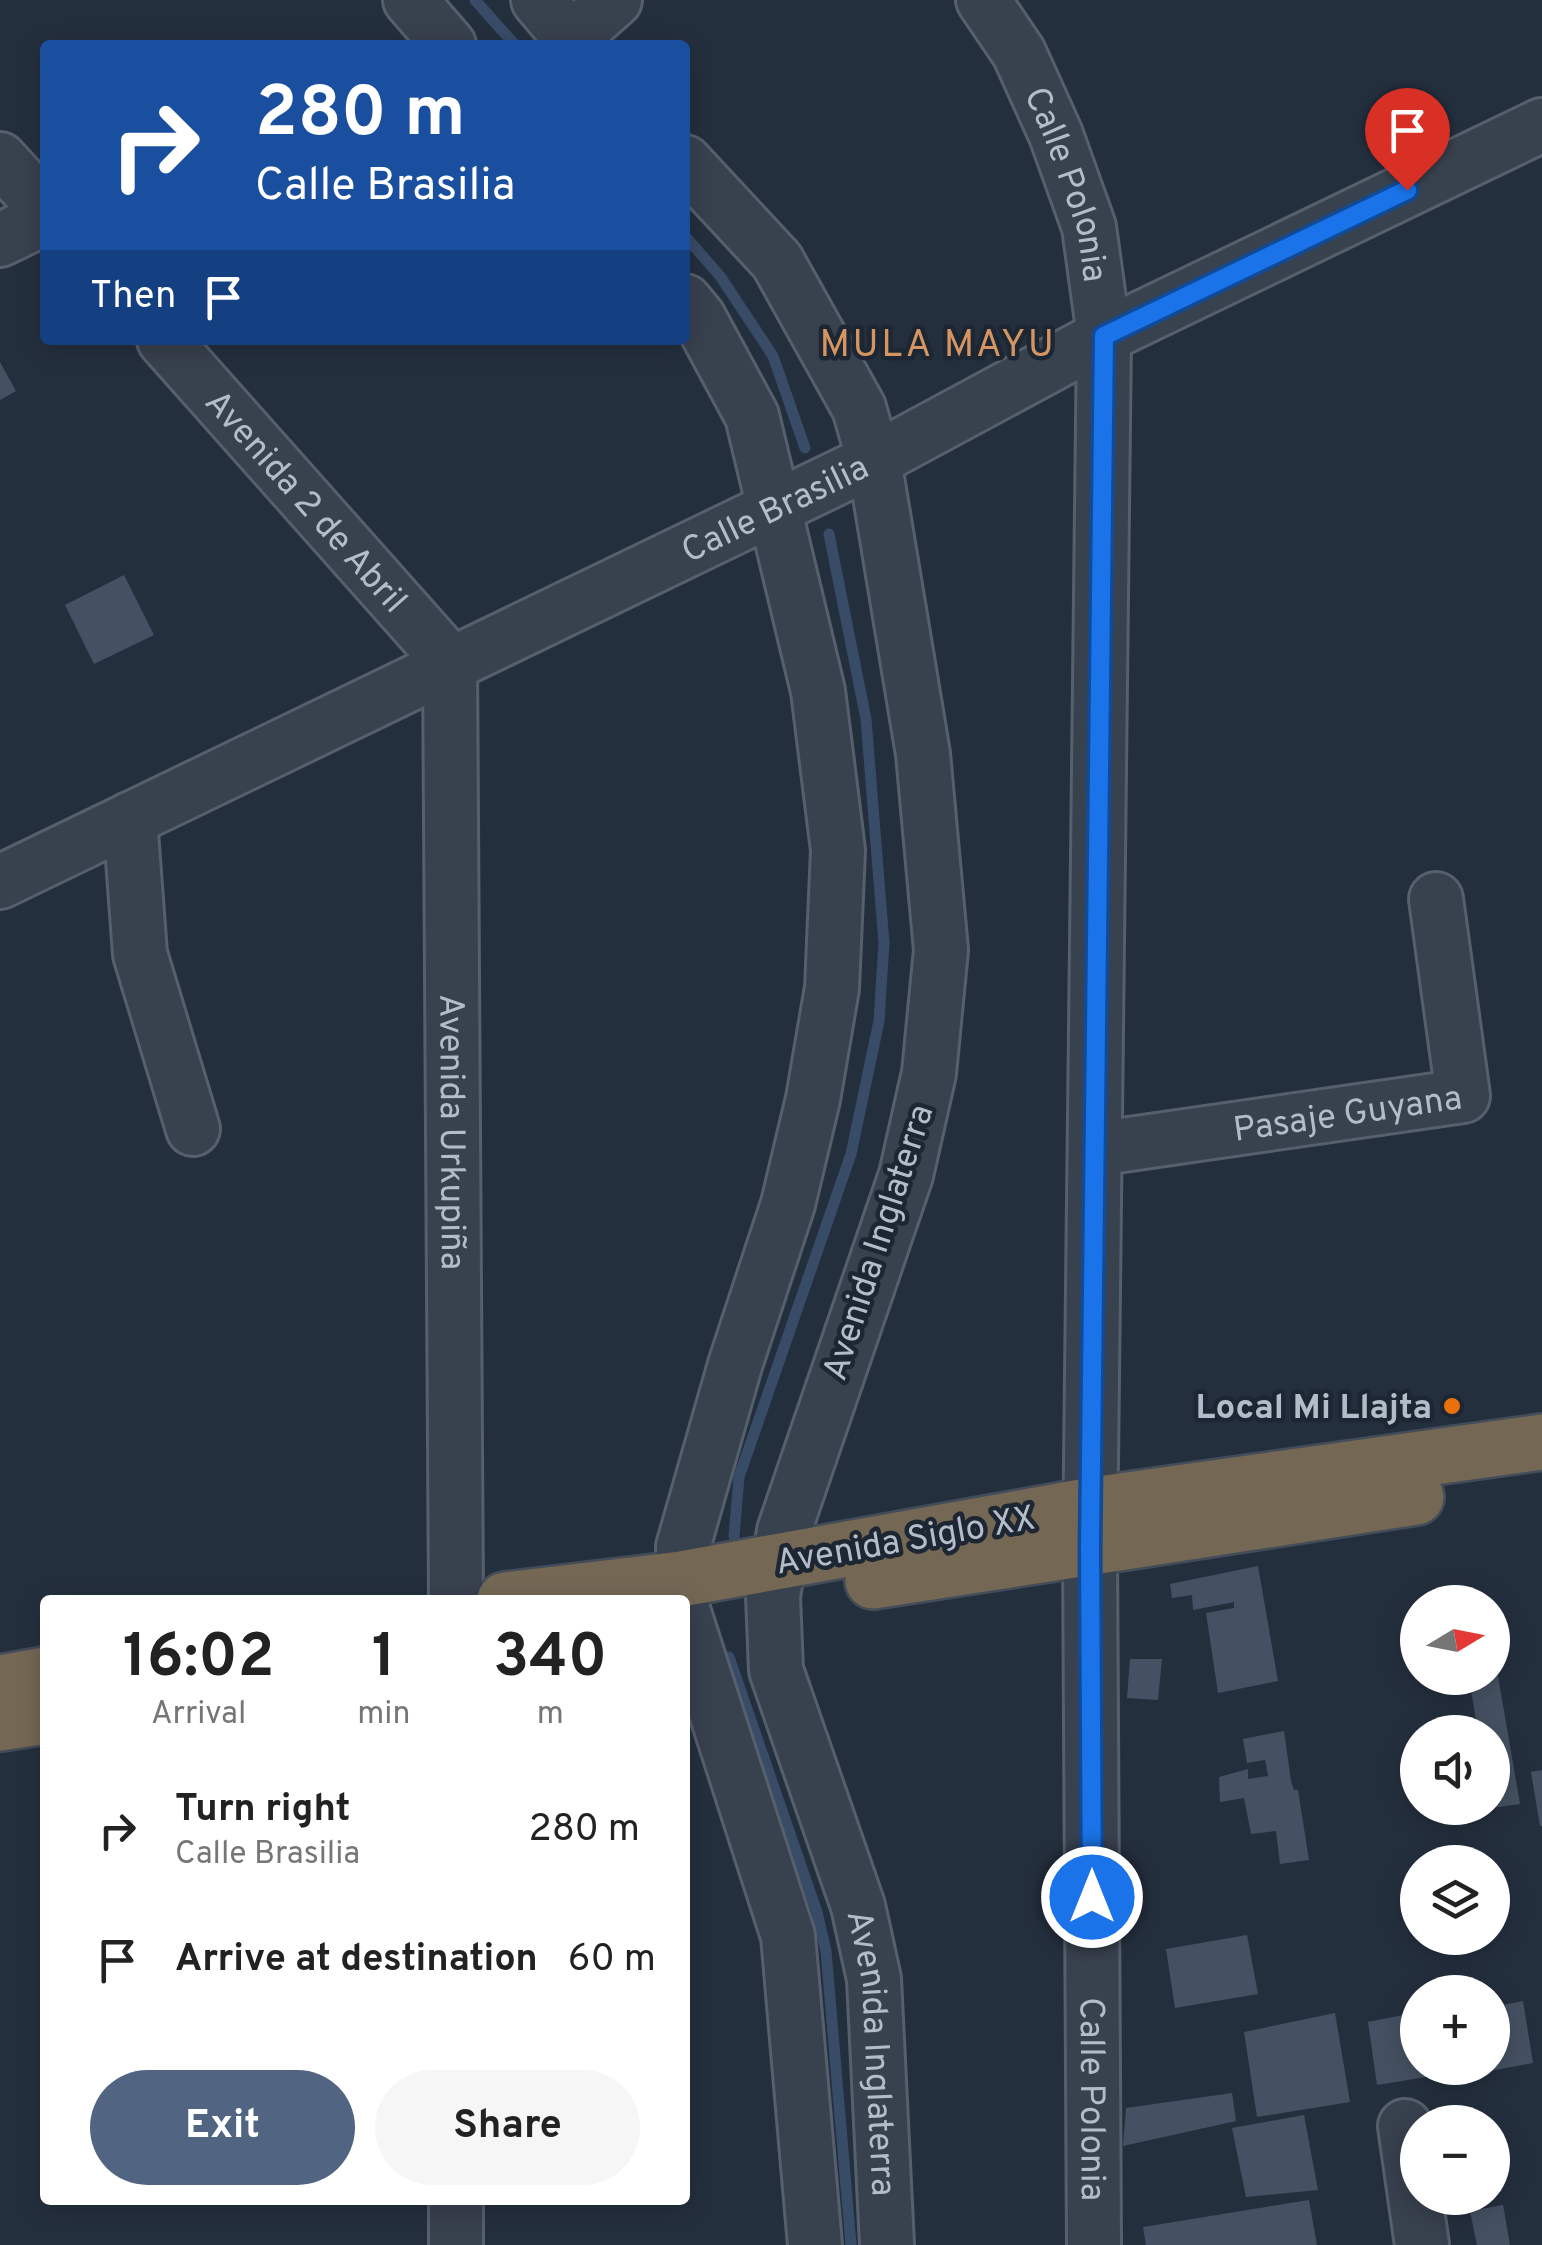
<!DOCTYPE html>
<meta charset="utf-8">
<style>
body{margin:0;font-family:Overpass,sans-serif;background:#f6f6f6;color:#222;height:100vh;display:flex;flex-direction:column;font-size:38px;white-space:nowrap}
*{box-sizing:border-box;margin:0}
p{font-size:32px;color:#767676}
.icon{flex:none;width:55px;height:55px;fill:none;stroke:currentColor;stroke-width:2;stroke-linecap:round;stroke-linejoin:round}
.map{position:relative;flex:1;overflow:hidden}
.side{position:absolute;left:40px;top:1595px;width:650px;height:610px;display:flex;flex-direction:column;background:#fff;border-radius:10px;box-shadow:0 5px 25px #0003}
.side>*{flex:none}
.hud{position:absolute;left:40px;top:40px;width:650px;height:305px;border-radius:10px;box-shadow:0 5px 25px #0003;background:#1a4fa0;color:#fff;overflow:hidden}
.needle{width:65px;rotate:80deg}
.controls{position:absolute;left:1400px;top:1585px;display:grid;gap:20px}
.controls a{display:grid;place-items:center;width:110px;height:110px;border-radius:50%;background:#fff;box-shadow:0 5px 25px #0003;font-size:50px}
.pin{position:absolute;display:grid;place-items:center;width:85px;height:85px;color:#fff;margin:-102px -42px;border-radius:50% 50% 50% 0;rotate:-45deg;box-shadow:0 0 10px #0007}
.pin .icon{rotate:45deg}
.me{position:absolute;width:110px;margin:-55px;rotate:0deg;stroke-linejoin:round;filter:drop-shadow(0 0 8px #0008)}
.turn{display:flex;align-items:center;gap:35px;height:210px;padding:0 50px;font-size:45px}
.turn .icon{width:130px;height:130px;stroke-width:2.5}
.turn b{display:block;font-size:70px;line-height:85px}
.then{display:flex;align-items:center;height:95px;padding:0 50px;background:#0003;gap:20px;font-size:38px}
.eta{display:flex;justify-content:space-evenly;align-items:center;height:170px;text-align:center}
.eta b{font-size:60px;font-weight:700;line-height:70px}
.action{display:flex;gap:20px;margin-top:auto;padding:20px 50px}
.action a{flex:1;height:115px;border-radius:60px;background:#516482;color:#fff;font-size:40px;font-weight:700;line-height:115px;text-align:center}
.action a+a{background:#f6f6f6;color:#222}
ul{padding:0;list-style:none}
li{display:flex;align-items:center;gap:30px;height:130px;padding:0 50px}
li div{flex:1}
li b{display:block;font-size:38px}
li em{font-style:normal}
.map>svg:first-child{display:block}
.lines{fill:none;stroke-linecap:round;stroke-linejoin:round}
.stream{stroke:#394c67;stroke-width:11}
.building{fill:#455162}
.minor-casing{stroke:#565f6c;stroke-width:58}
.highway-casing{stroke:#434c59;stroke-width:60}
.minor{stroke:#38414e;stroke-width:52}
.highway{stroke:#746855;stroke-width:55}
.route-casing{stroke:#114b97;stroke-width:25}
.route{stroke:#1a73e8;stroke-width:18}
.food-dot{fill:#e8710a;stroke:#1d2633;stroke-width:4}
.labels{text-anchor:middle;stroke-width:9;stroke-linejoin:round;paint-order:stroke}
.street-label{font-size:35px;fill:#b4bcc9;stroke:#1d2633}
.poi-label{font-size:35px;font-weight:bold;fill:#b4bcc9;stroke:#1d2633;text-anchor:end}
.neighbourhood-label{font-size:38px;letter-spacing:2.5px;fill:#d59563;stroke:#1d2633}
</style>
<div class="map">
<svg width="1542" height="2245" viewBox="0 0 1542 2245">
<rect width="100%" height="100%" fill="#242f3e"/>
<g class="lines">
<g class="stream">
<polyline points="475,0 515,45"/>
<polyline points="685,236 720,276 773,356 805,448"/>
<polyline points="734,1536 739,1477 851,1154 879,1021 884,943 866,719 829,534"/>
<polyline points="729,1657 817,1912 826,1951 851,2245"/>
</g>
</g>
<g class="building">
<polygon points="0,362 16,391 0,400"/>
<polygon points="124,575 154,635 94,664 65,605"/>
<polygon points="1258,1566 1278,1681 1218,1693 1206,1613 1234,1608 1234,1602 1193,1610 1192,1595 1172,1598 1170,1584"/>
<polygon points="1492,1641 1520,1804 1492,1808 1492,1732 1478,1732 1469,1678 1492,1678"/>
<polygon points="1130,1659 1162,1659 1158,1700 1127,1698"/>
<polygon points="1284,1731 1291,1781 1294,1790 1298,1790 1309,1860 1280,1864 1276,1831 1251,1834 1244,1798 1220,1802 1219,1777 1248,1769 1248,1779 1268,1776 1265,1760 1247,1763 1243,1739"/>
<polygon points="1542,1770 1542,1826 1540,1826 1531,1772"/>
<polygon points="1247,1935 1258,1994 1175,2008 1166,1949"/>
<polygon points="1523,2001 1533,2063 1474,2074 1473,2068 1492,2068 1492,2007"/>
<polygon points="1418,2012 1418,2068 1450,2068 1451,2073 1377,2085 1368,2022"/>
<polygon points="1335,2013 1350,2102 1257,2117 1244,2032"/>
<polygon points="1232,2093 1236,2121 1123,2146 1126,2108"/>
<polygon points="1304,2115 1318,2190 1246,2197 1232,2128"/>
<polygon points="1492,2144 1502,2191 1492,2193"/>
<polygon points="1309,2200 1317,2245 1146,2245 1143,2227"/>
<polygon points="1503,2205 1510,2245 1477,2245 1470,2211"/>
</g>
<g class="lines">
<g class="minor-casing">
<g id="minor">
<polyline points="410,0 449,45"/>
<polyline points="538,0 576,45"/>
<path id="s1" d="M 983,0 L 1019,53 L 1056,135 L 1089,227 L 1104,336 L 1090,1549 L 1094,2245"/>
<polyline points="571,39 615,0"/>
<polyline points="0,159 45,208"/>
<path id="s2" d="M 685,162 L 777,261 L 859,408 L 874,460 L 923,754 L 941,950 L 929,1073 L 906,1175 L 784,1531 L 773,1596 L 776,1670 L 858,1906 L 874,1979 L 887,2245"/>
<polyline points="0,240 45,218"/>
<path id="s3" d="M 164,340 L 450,662"/>
<path id="s4" d="M 450,662 L 456,1600"/>
<polyline points="130,819 140,954 193,1129"/>
<path id="s5" d="M 0,882 L 874,460 L 1104,336 L 1542,125"/>
<path id="s6" d="M 1095,1149 L 1463,1096 L 1436,899"/>
<polyline points="683,1600 683,1547 735,1365 788,1204 813,1099 832,988 838,850 818,691 752,416 699,318 685,301"/>
<polyline points="685,1616 788,1936 815,2245"/>
<polyline points="1405,2126 1422,2245"/>
<polyline points="456,2200 456,2245"/>
</g>
</g>
<g class="highway-casing">
<g id="highway">
<polyline points="873,1581 1416,1497"/>
<polyline points="505,1600 681,1579 1092,1505 1542,1442"/>
<polyline points="0,1683 45,1675"/>
<polyline points="0,1723 45,1716"/>
</g>
</g>
<use href="#minor" class="minor"/>
<use href="#highway" class="highway"/>
</g>
<g class="lines">
<g class="route-casing">
<polyline id="route" points="1092,1897 1090,1549 1104,336 1407,190"/>
</g>
<use href="#route" class="route"/>
</g>
<circle class="food-dot" cx="1452" cy="1406" r="10"/>
<g class="labels">
<g class="street-label">
<text dy="12" stroke="none"><textPath href="#s1" startOffset="205">Calle Polonia</textPath></text>
<text dy="12" stroke="none"><textPath href="#s3" startOffset="215">Avenida 2 de Abril</textPath></text>
<text dy="12" stroke="none"><textPath href="#s5" startOffset="860">Calle Brasilia</textPath></text>
<text dy="12" stroke="none"><textPath href="#s6" startOffset="255">Pasaje Guyana</textPath></text>
<text dy="12" stroke="none"><textPath href="#s4" startOffset="470">Avenida Urkupiña</textPath></text>
<text transform="translate(877 1242) rotate(-72)" y="12">Avenida Inglaterra</text>
<text transform="translate(905 1539) rotate(-10)" y="12">Avenida Siglo XX</text>
<text dy="12" stroke="none"><textPath href="#s2" startOffset="1995">Avenida Inglaterra</textPath></text>
<text dy="12" stroke="none"><textPath href="#s1" startOffset="2125">Calle Polonia</textPath></text>
</g>
<g class="poi-label">
<text x="1432" y="1418">Local Mi Llajta</text>
</g>
<g class="neighbourhood-label">
<text x="938" y="356">MULA MAYU</text>
</g>
</g>
</svg>
<div class="controls">
<a><svg class="needle" viewBox="-14 -14 28 28"><path d="M0-13l5 13h-10z" fill="#e53935"/><path d="M0 13l5-13h-10z" fill="#767676"/></svg></a>
<a><svg class="icon" aria-label="sound" viewBox="0 0 24 24"><path d="M4 9h4l5-4v14l-5-4H4zM17 9q2 3 0 6"/></svg></a>
<a><svg class="icon" aria-label="layers" viewBox="0 0 24 24"><path d="M12 4l9 5-9 5-9-5zM3 14l9 5 9-5"/></svg></a>
<a>+</a>
<a>−</a>
</div>
<div class="pin" style="left:1407px;top:190px;background:#d93025"><svg class="icon" aria-label="arrive" viewBox="0 0 24 24"><path d="M6 21V4h12l-3 4 3 4H6"/></svg></div>
<svg class="me" style="left:1092px;top:1897px" viewBox="-20 -20 40 40"><circle r="17" fill="#1a73e8" stroke="#fff" stroke-width="3"/><path d="M0-11L8 9 0 5-8 9z" fill="#fff"/></svg>
<div class="hud">
<div class="turn"><svg class="icon" aria-label="right" viewBox="0 0 24 24"><path d="M7 20v-9h11M14 6l5 5-5 5"/></svg><div><b>280 m</b>Calle Brasilia</div></div>
<div class="then">Then<svg class="icon" aria-label="arrive" viewBox="0 0 24 24"><path d="M6 21V4h12l-3 4 3 4H6"/></svg></div>
</div>
<section class="side">
<div class="eta">
<div><b>16:02</b><p>Arrival</p></div>
<div><b>1</b><p>min</p></div>
<div><b>340</b><p>m</p></div>
</div>
<ul>
<li><svg class="icon" aria-label="right" viewBox="0 0 24 24"><path d="M7 20v-9h11M14 6l5 5-5 5"/></svg><div><b>Turn right</b><p>Calle Brasilia</p></div><em>280 m</em></li>
<li><svg class="icon" aria-label="arrive" viewBox="0 0 24 24"><path d="M6 21V4h12l-3 4 3 4H6"/></svg><div><b>Arrive at destination</b></div><em>60 m</em></li>
</ul>
<div class="action"><a>Exit</a><a>Share</a></div>
</section>
</div>
